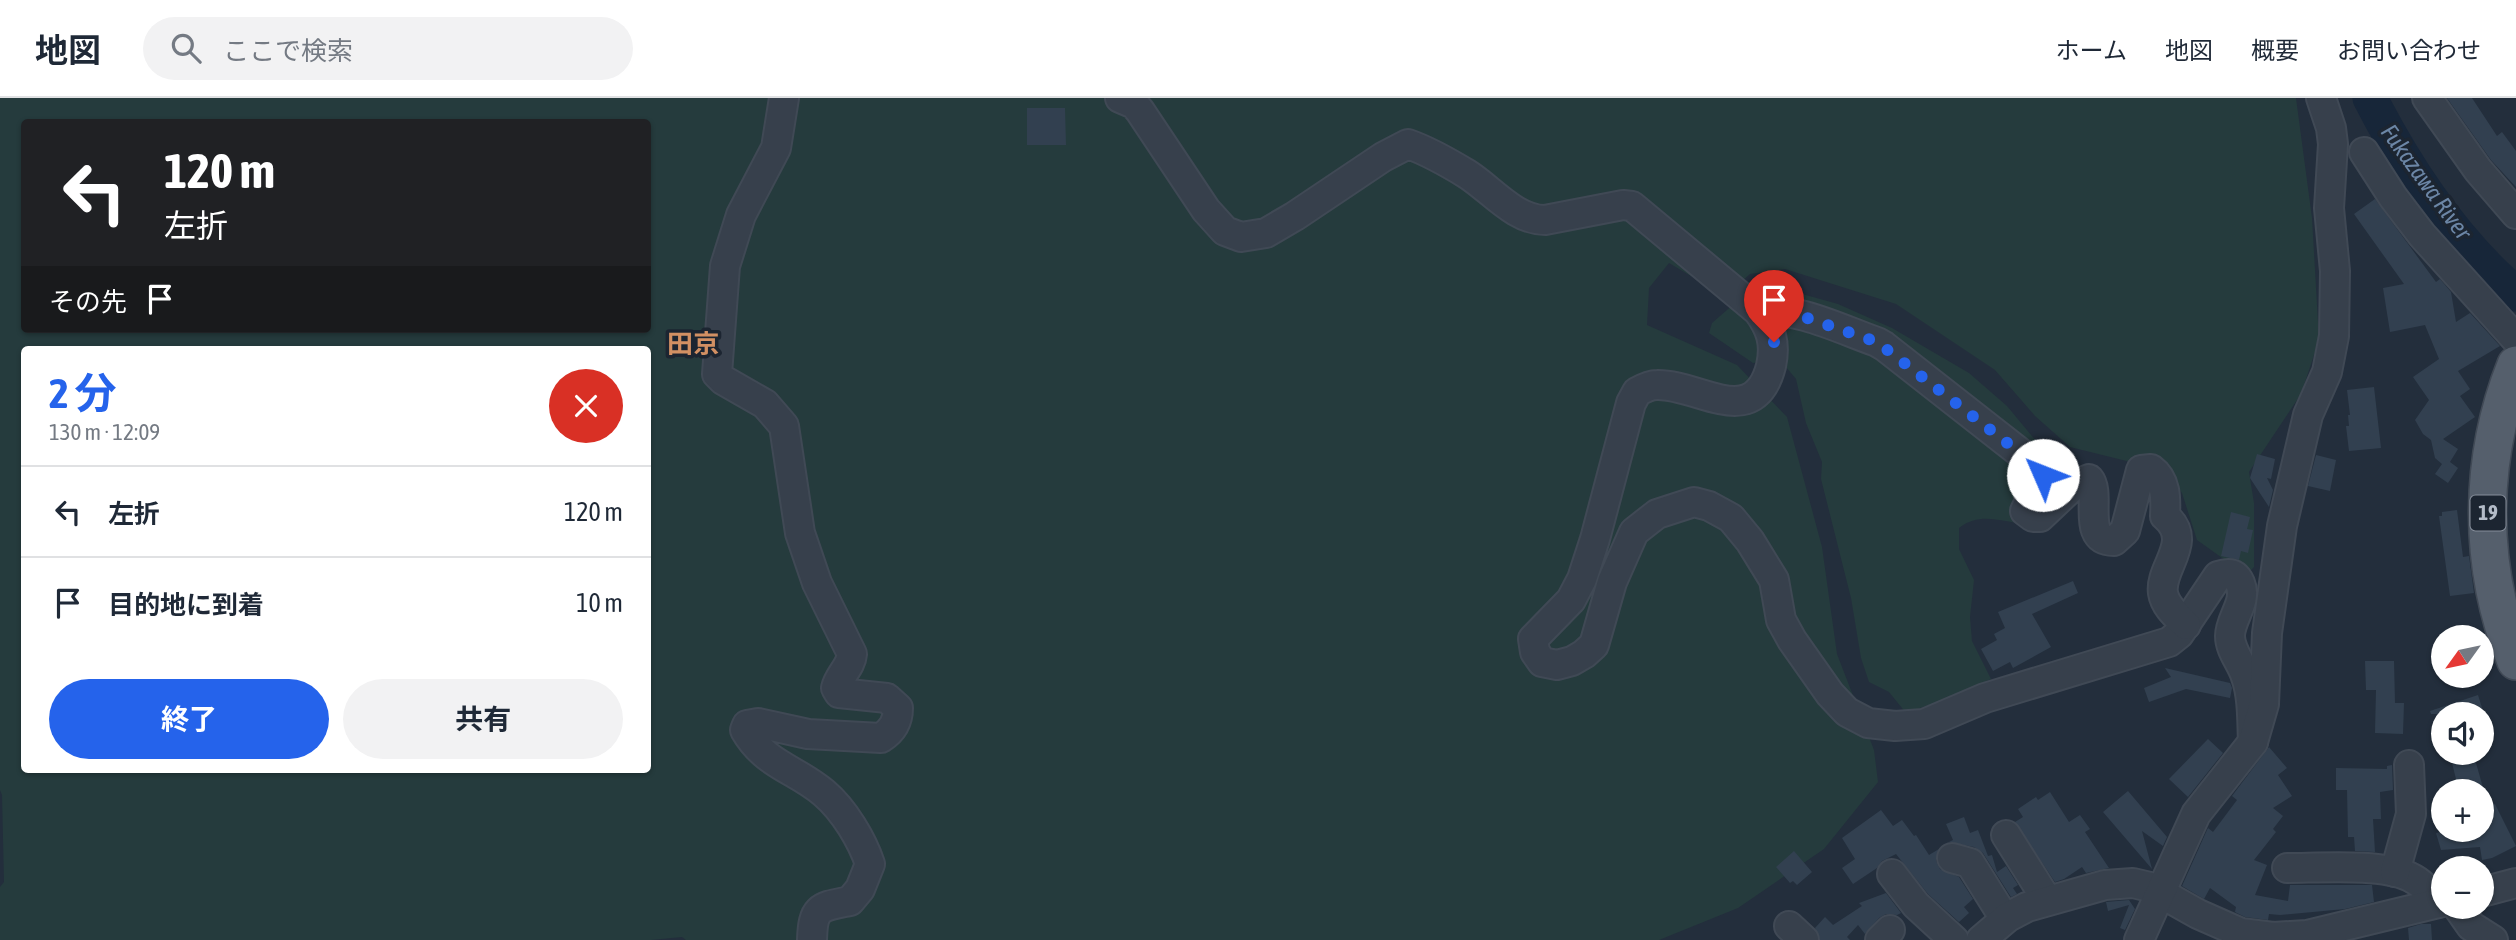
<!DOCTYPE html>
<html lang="ja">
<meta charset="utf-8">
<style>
body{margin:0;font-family:"Asap Condensed","Noto Sans JP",sans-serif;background:#f2f2f3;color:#1f2937;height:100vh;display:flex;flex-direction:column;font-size:26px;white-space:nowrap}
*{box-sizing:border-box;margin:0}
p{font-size:23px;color:#747a83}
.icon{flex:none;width:38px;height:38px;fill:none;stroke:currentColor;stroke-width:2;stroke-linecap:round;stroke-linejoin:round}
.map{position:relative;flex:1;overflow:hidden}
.sheet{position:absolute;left:21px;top:248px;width:630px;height:427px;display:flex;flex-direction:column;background:#fff;border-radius:7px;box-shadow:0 2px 5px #0004}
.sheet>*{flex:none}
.hud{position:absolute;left:21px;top:21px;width:630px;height:214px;border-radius:7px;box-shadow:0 2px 5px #0004;background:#202124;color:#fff;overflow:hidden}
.needle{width:46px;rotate:237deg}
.fabs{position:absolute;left:2431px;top:527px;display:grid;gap:14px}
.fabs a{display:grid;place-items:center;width:63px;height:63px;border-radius:50%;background:#fff;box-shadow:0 2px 5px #0004;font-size:35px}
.pin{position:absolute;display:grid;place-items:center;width:60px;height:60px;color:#fff;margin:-72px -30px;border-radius:50% 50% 50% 0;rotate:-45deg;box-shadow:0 0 7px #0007}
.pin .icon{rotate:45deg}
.me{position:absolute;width:77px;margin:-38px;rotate:314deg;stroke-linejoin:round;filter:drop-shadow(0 0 5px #0008)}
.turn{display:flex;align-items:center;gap:24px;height:147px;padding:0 28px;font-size:32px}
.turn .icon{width:91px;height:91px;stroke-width:2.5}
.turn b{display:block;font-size:49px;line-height:60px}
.then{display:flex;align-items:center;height:66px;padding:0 28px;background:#0003;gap:14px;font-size:26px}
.round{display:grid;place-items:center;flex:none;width:74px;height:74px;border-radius:37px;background:#f2f2f3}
.summary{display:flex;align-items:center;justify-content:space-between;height:119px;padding:0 28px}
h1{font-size:42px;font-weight:700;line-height:52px;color:#2563eb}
.action{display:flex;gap:14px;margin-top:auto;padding:14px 28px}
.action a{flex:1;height:80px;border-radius:42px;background:#2563eb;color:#fff;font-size:28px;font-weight:700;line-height:80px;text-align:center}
.action a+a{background:#f2f2f3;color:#1f2937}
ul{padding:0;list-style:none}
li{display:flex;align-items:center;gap:21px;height:91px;padding:0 28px;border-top:2px solid #e0e1e3}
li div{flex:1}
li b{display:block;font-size:26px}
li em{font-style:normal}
header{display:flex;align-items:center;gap:42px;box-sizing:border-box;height:98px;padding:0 35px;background:#fff;border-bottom:2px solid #e0e1e3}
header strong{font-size:33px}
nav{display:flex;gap:38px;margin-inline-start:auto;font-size:24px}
.search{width:490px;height:63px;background:#f2f2f3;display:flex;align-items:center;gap:18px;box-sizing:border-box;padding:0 24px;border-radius:38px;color:#747a83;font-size:26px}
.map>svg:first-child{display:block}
.green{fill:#253b3d;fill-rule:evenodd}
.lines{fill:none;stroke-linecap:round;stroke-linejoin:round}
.river{stroke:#172639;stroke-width:35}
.building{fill:#324050}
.minor-casing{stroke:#404955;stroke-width:32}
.major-casing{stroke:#404955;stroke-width:40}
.minor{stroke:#37404c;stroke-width:28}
.major{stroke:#555f6c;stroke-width:37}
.route{stroke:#2563eb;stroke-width:12;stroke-dasharray:0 21.6}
.labels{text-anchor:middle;stroke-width:7;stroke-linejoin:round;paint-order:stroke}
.shield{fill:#1c2531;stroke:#868e9a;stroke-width:2}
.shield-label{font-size:21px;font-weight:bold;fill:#b3bbc7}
.water-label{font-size:24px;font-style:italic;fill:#6c86a6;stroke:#1c2531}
.quarter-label{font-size:26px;font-weight:bold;fill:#d29063;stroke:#1c2531}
</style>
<header>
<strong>地図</strong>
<div class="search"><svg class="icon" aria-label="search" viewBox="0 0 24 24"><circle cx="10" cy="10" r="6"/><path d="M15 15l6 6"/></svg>ここで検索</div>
<nav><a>ホーム</a><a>地図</a><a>概要</a><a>お問い合わせ</a></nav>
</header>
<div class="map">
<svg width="2516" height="842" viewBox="0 0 2516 842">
<rect width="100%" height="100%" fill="#232e3c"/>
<g class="green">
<path d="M 0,0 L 2296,0 L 2312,120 L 2319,242 L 2301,296 L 2249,374 L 2254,405 L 2254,469 L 2246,477 L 2197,442 L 2182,395 L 2167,373 L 2070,349 L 2035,318 L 1995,272 L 1896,206 L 1785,171 L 1750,176 L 1720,202 L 1701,184 L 1669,165 L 1649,190 L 1647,227 L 1737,267 L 1787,319 L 1822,449 L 1837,556 L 1874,652 L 1878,684 L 1824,751 L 1738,810 L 1659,842 L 686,842 L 682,839 L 651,842 L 0,842 L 0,789 L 4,784 L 2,697 L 0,692 ZM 24,24 L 648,24 L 648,231 L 24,231 ZM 24,252 L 648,252 L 648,672 L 24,672 Z"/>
<path d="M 1770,187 L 1838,206 L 1892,230 L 1969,275 L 2007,308 L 2051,361 L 2056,382 L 2047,402 L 2017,425 C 1995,421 1977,416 1959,430 L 1959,451 L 1974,482 L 1970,519 L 1972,543 L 1991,581 L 1955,598 L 1906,615 L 1889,594 L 1869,584 L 1861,560 L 1851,500 L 1821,381 L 1822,364 L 1806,325 L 1796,281 L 1780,262 L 1753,265 L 1709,235 L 1712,225 L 1750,192 Z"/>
</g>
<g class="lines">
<path class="river" d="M 2370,0 C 2407,72 2454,143 2516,196"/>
</g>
<g class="building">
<polygon points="2447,0 2472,0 2497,38 2502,34 2516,53 2516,89 2491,62"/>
<polygon points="1027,10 1065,10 1066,47 1027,47"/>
<polygon points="2375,101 2436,184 2440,181 2451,194 2456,224 2470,215 2500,248 2458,273 2470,291 2460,298 2475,319 2443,341 2458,351 2450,364 2458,370 2448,385 2435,376 2442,366 2435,360 2431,342 2423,336 2415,322 2429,302 2413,279 2439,261 2425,227 2390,234 2383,190 2404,186 2354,116"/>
<polygon points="2374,289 2381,350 2349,353 2346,328 2349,328 2348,317 2350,317 2347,292"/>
<polygon points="2257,356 2275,361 2271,381 2267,380 2273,392 2269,409 2250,380"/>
<polygon points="2316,357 2336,362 2330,393 2308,388"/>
<polygon points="2457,412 2463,459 2469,458 2474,495 2450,498 2439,418 2442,418 2442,414"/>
<polygon points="2231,414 2250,419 2247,431 2253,432 2248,455 2241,453 2239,462 2221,458"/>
<polygon points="2073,483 2078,495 2032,516 2051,549 2013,570 2010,564 1993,573 1981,551 1997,542 1994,536 2005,530 1998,514"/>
<polygon points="2365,563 2394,563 2395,605 2404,605 2403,636 2375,635 2376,592 2366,592"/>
<polygon points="2165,570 2230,585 2232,590 2230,600 2186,591 2149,604 2144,590 2171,579"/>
<polygon points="2478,597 2484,616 2431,616 2430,613"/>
<polygon points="2208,641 2223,655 2188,699 2169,681"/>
<polygon points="2269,649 2287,670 2278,677 2292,698 2273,710 2283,718 2273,731 2276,734 2254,762 2267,767 2255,797 2288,803 2290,787 2372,787 2374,804 2345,811 2280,817 2269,816 2268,822 2245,819 2235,814 2236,809 2210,790 2204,801 2182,788 2207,732 2208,730 2213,734 2237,702 2232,698"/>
<polygon points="2474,658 2484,693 2459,693 2451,661"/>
<polygon points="2392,667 2393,692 2380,694 2381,721 2373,721 2375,754 2355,753 2354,739 2348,739 2347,692 2336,692 2336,670 2387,671 2387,668"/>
<polygon points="2128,693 2167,739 2163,748 2142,733 2152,771 2103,714"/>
<polygon points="2050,694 2069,724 2080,717 2090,731 2085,734 2109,770 2086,775 2082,769 2064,781 2055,784 2015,724 2023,719 2018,711 2036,699 2038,702"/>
<polygon points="2495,706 2516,748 2492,760 2482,762 2480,749 2441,752 2436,735 2448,732 2482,732 2482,714"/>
<polygon points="1881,712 1893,728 1902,722 1914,738 1916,737 1929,757 1939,751 1936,763 1940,771 1959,779 1973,801 1964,809 1969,815 1959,824 1928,796 1896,756 1882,763 1877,770 1853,786 1842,770 1855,761 1842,740"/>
<polygon points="1964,719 1970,735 1978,732 1988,758 1992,757 1997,774 2006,768 2018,787 2013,790 2017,796 2011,799 1983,755 1974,749 1949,744 1953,742 1946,726"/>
<polygon points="1794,753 1812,774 1797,787 1793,783 1790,785 1776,769"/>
<polygon points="1886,795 1901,815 1897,817 1886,816 1879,820 1865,836 1858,827 1847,839 1850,842 1820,842 1815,830 1825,819 1833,827 1862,808 1859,805"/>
<polygon points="2129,802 2135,811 2125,832 2120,830 2129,807 2108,813 2106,804"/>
<polygon points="2421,826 2431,826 2432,842 2409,842 2408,830"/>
</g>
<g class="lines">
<g class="minor-casing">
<g id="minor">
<path d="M 784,0 L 776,50 L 741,117 L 725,168 L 717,276 L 723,282 L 765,306 L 784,328 L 800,435 L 817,485 L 852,556 C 851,569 839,577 836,590 L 839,595 L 887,600 L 898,610 C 898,624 892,633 881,640 L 808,636 L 758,625 L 747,627 L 745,632 C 765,667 796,671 824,695 C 844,712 862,742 870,766 L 860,791 L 850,803 C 820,809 813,808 812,842"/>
<path d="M 1120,0 L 1134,6 L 1140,13 L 1206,112 L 1225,133 L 1241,139 L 1266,135 L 1295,118 L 1383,59 L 1408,46 C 1428,53 1449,65 1467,76 C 1492,92 1515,122 1545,122 L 1623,107 L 1632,108 L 1758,213 C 1771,231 1776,245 1771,268 C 1754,334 1699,286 1657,287 C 1650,287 1644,290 1637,294 L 1631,305 L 1595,441 L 1582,481 L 1571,502 L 1533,541 L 1535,554 L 1542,564 L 1557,567 L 1572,563 L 1584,556 L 1594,547 L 1612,484 L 1634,434 L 1657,416 L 1694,404 L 1709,408 L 1731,420 L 1750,443 L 1774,482 L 1781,522 L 1792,542 L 1830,596 L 1847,614 L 1868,625 L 1895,628 L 1924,626 L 1985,600 L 2169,544 L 2179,536 L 2218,478 C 2227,475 2235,474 2240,485 C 2248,504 2230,520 2230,538 C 2230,553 2242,565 2246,579 C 2253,599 2252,623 2253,644"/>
<polyline points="2427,0 2478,72 2516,116"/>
<polyline points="2364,54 2393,99 2422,137 2516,241"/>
<path d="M 1758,213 C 1798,209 1840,231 1877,244 L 1884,248 L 2037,368 L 2043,377 L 2025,413 L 2033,419 L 2040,419 L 2074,387 L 2089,381 C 2102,396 2080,443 2114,443 L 2125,433 L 2141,372 L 2151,371 C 2166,382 2166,400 2165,418 C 2195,444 2159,469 2163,495 C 2165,508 2177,518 2186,527"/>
<polyline points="2006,737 2047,802"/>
<polyline points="1952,760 1970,765 2005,821"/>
<path d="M 2287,770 C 2319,770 2382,765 2410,779 C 2421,784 2431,795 2438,805"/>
<polyline points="2395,774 2411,716 2409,667"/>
<polyline points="1892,776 1916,807 1954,842"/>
<polyline points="2482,794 2516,785"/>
<polyline points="2457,808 2471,828 2493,842"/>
<polyline points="1789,828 1804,842"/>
<polyline points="1880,842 1890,832"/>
<polyline points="1981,842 2008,819 2027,809 2105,787 2133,785 2150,789 2198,816 2241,835 2273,839 2307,837 2443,804"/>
<polyline points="2139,842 2196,716 2253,644 2264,606 2267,535 2282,428 2308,317 2327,274 2334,238 2335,173 2329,110 2333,46 2331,30 2321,0"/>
</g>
</g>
<g class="major-casing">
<path id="major" d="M 2516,267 C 2478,362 2478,469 2516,563"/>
</g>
<use href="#minor" class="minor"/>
<use href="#major" class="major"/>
</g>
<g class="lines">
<polyline class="route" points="1774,244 1768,227 1758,213 1773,211 1804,219 1877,244 2037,368 2043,377"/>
</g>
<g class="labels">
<rect class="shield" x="2470.5" y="397.5" width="35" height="35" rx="5"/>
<g class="shield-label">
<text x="2488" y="422">19</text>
</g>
<g class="water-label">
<text transform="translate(2426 84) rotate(54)" y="8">Fukazawa River</text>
</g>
<g class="quarter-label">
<text x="693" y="255">田京</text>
</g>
</g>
</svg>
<div class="fabs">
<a><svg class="needle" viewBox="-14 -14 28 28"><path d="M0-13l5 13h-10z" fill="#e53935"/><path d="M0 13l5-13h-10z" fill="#747a83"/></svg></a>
<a><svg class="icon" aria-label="sound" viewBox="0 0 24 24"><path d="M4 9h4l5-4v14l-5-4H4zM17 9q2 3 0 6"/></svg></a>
<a>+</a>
<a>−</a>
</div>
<div class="pin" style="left:1774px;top:244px;background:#d93025"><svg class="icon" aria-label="arrive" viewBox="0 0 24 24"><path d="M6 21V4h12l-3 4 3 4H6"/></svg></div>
<svg class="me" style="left:2043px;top:377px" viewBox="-20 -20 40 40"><circle r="19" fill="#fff"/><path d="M0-13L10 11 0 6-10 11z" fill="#2563eb"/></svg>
<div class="hud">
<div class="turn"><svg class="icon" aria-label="left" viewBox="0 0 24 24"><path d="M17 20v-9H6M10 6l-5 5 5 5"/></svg><div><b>120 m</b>左折</div></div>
<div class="then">その先<svg class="icon" aria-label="arrive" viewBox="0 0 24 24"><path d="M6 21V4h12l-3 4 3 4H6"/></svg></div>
</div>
<section class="sheet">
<div class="summary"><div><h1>2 分</h1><p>130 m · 12:09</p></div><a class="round" style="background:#d93025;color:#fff"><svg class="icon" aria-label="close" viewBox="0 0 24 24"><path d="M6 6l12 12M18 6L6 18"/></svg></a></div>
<ul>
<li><svg class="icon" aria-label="left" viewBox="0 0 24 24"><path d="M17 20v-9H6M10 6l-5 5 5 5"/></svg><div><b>左折</b></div><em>120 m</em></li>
<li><svg class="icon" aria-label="arrive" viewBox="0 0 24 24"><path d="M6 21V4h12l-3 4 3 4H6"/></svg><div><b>目的地に到着</b></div><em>10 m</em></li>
</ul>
<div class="action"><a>終了</a><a>共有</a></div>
</section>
</div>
